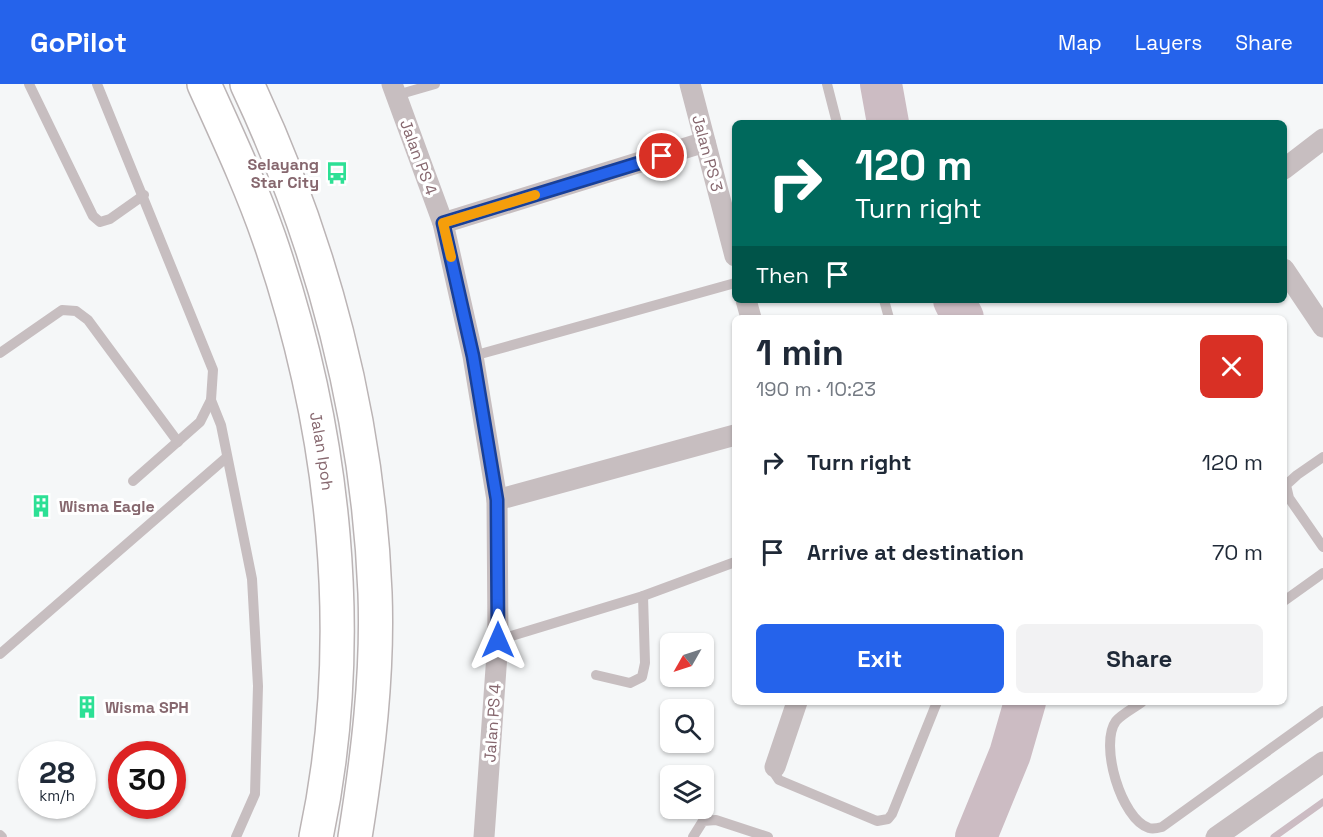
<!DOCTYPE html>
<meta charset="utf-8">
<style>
body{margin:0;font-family:"Space Grotesk",sans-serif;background:#f2f2f3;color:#1f2937;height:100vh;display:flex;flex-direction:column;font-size:22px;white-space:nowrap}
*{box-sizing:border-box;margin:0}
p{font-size:20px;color:#747a83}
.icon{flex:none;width:33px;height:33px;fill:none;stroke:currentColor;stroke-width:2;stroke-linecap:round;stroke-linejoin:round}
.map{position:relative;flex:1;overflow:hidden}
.drawer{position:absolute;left:732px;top:231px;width:555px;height:390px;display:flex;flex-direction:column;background:#fff;border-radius:9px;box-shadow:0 2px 4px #0004}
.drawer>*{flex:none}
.banner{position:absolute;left:732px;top:36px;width:555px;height:183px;border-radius:9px;box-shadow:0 2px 4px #0004;background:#00695c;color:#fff;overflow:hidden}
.needle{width:39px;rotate:231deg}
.buttons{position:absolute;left:660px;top:549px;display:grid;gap:12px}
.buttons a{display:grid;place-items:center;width:54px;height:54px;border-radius:9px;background:#fff;box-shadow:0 2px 4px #0004;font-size:30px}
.speed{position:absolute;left:18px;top:657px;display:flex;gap:12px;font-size:30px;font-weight:700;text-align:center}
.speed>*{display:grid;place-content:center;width:78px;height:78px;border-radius:50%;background:#fff;box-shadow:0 2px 4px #0004;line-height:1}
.speed small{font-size:15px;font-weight:400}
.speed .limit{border:9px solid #d22;background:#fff;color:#111}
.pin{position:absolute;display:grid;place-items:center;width:51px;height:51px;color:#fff;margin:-26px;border:3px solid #fff;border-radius:50%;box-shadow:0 2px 6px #0007}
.me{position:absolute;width:66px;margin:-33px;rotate:0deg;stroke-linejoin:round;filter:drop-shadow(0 0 4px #0008)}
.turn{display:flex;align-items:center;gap:21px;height:126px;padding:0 24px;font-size:27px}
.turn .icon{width:78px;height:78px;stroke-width:2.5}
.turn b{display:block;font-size:42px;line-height:51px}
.then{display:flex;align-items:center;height:57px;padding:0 24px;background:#0003;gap:12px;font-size:22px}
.round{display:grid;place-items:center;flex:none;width:63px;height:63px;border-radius:9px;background:#f2f2f3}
.head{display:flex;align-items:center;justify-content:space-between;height:102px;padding:0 24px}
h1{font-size:36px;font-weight:700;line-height:45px}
.cta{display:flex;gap:12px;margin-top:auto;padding:12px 24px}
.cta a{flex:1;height:69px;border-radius:9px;background:#2563eb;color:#fff;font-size:24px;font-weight:700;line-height:69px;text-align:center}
.cta a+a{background:#f2f2f3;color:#1f2937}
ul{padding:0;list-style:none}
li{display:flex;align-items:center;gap:18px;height:90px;padding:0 24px}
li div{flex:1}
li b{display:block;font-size:22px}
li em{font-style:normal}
header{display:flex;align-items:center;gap:36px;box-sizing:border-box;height:84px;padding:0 30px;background:#2563eb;color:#fff}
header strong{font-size:28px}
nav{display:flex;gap:33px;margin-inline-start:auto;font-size:21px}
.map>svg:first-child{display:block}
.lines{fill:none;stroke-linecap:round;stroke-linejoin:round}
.stream{stroke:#ccbcc3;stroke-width:7}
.river{stroke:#ccbcc3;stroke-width:42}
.highway-casing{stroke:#bbb4b5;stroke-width:36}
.lane{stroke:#c7bec0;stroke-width:10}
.street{stroke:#c7bec0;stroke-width:21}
.highway{stroke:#fff;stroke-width:33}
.route-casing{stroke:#184099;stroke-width:15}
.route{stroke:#2563eb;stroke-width:10}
.slow{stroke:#f59e0b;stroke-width:10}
.labels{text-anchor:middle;stroke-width:6;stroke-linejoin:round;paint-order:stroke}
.street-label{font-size:16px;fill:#86676e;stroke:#fff}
.poi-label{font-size:16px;font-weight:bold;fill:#86676e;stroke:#fff;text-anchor:start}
</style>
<header>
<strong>GoPilot</strong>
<nav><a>Map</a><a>Layers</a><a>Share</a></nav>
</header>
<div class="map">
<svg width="1323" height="753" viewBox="0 0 1323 753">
<rect width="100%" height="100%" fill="#f5f7f8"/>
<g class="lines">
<polyline class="stream" points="1274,753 1323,718"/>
<g class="river">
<polyline points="881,0 888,39"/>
<polyline points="954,216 963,234"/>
<polyline points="976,753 1010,670 1025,618"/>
</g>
<g class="highway-casing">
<g id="highway">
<path id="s1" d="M 204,0 C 227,51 251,102 269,154 C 335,345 358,555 316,753"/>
<path d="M 247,0 C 322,159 368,333 375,509 C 378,590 368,672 355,753"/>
</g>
</g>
<g class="lane">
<polyline points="29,0 93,132 100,138 110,135 144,111"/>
<polyline points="97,0 213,286 211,316 200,338 133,397"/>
<polyline points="827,0 837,39"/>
<polyline points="397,11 435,0"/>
<polyline points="884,216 889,234"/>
<polyline points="0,269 62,226 76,227 88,236 178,358"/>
<polyline points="473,272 735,199"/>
<polyline points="211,316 221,341 252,495 258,602 255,710 236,753"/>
<polyline points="1323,373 1297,391 1286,401 1289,414 1323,463"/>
<polyline points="1284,517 1323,489"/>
<polyline points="498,556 643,512 735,478"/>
<polyline points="0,570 227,373"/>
<polyline points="596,591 630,599 642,593 645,579 643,512"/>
<path d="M 1142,618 C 1134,624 1122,630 1116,637 C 1099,660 1121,735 1149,744 C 1153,745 1158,744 1162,743 L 1323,627"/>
<polyline points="775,683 775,690 779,696 877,737 888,735 892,730 937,618"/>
<polyline points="0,751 2,753"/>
<polyline points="693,753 703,737 716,736 768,753"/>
</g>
<g class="street">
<polyline points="392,0 443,139 473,272 497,416 498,556 484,753"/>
<polyline points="690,0 735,172"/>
<polyline points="1284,85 1323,55"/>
<polyline points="443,139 705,58"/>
<polyline points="1284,185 1323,243"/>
<polyline points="746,216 751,234"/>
<polyline points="497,416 735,351"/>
<polyline points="775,683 797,618"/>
<polyline points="1216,753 1323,678"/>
</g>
<use href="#highway" class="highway"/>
</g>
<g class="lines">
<g class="route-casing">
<polyline id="route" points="498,556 497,416 473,272 443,139 662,72"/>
</g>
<use href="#route" class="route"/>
<polyline class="slow" points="451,173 443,139 535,111"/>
</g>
<defs>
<g id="bus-bare" transform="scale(1.8)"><path d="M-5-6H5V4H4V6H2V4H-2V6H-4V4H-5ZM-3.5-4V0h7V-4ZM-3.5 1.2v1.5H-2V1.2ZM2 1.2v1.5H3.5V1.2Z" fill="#2de095" stroke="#fff" stroke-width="2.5" paint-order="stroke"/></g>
<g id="building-bare" transform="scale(1.8)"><path d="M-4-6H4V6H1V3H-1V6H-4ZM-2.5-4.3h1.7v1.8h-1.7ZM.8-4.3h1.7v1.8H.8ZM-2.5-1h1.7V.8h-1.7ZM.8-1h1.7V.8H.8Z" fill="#2de095" stroke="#fff" stroke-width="2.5" paint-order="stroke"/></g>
</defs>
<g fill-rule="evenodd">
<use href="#bus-bare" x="337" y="89"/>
<use href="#building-bare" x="41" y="422"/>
<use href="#building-bare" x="87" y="623"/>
</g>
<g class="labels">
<g class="street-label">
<text transform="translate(708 69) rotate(75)" y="6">Jalan PS 3</text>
<text transform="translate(419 73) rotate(70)" y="6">Jalan PS 4</text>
<text dy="6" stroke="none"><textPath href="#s1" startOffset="387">Jalan Ipoh</textPath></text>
<text transform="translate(492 639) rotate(-86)" y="6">Jalan PS 4</text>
</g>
<g class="poi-label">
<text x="319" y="86" text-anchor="end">Selayang<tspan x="319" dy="18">Star City</tspan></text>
<text x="59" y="428">Wisma Eagle</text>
<text x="105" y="629">Wisma SPH</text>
</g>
</g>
</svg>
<div class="buttons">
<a><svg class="needle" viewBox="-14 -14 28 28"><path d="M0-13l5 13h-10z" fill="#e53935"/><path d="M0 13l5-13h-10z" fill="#747a83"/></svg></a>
<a><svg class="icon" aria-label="search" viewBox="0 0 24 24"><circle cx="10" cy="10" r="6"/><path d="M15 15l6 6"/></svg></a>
<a><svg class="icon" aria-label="layers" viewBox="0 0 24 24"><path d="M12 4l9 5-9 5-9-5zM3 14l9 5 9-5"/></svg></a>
</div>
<div class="speed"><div>28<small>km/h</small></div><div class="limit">30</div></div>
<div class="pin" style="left:662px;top:72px;background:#d93025"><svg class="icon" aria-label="arrive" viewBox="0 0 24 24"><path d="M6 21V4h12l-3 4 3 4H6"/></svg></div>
<svg class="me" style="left:498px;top:556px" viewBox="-20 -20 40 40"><path d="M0-17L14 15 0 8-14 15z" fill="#2563eb" stroke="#fff" stroke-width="4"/></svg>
<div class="banner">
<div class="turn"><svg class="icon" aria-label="right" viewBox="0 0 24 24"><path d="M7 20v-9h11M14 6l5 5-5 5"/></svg><div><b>120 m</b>Turn right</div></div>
<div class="then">Then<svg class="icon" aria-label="arrive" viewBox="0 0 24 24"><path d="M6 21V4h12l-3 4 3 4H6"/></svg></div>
</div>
<section class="drawer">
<div class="head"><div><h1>1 min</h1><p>190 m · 10:23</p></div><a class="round" style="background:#d93025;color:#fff"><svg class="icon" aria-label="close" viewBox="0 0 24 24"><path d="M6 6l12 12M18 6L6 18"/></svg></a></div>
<ul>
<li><svg class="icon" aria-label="right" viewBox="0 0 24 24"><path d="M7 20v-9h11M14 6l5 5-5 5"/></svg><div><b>Turn right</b></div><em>120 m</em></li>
<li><svg class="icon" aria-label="arrive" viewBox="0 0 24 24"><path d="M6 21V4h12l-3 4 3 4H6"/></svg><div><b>Arrive at destination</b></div><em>70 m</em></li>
</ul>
<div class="cta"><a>Exit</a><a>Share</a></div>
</section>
</div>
